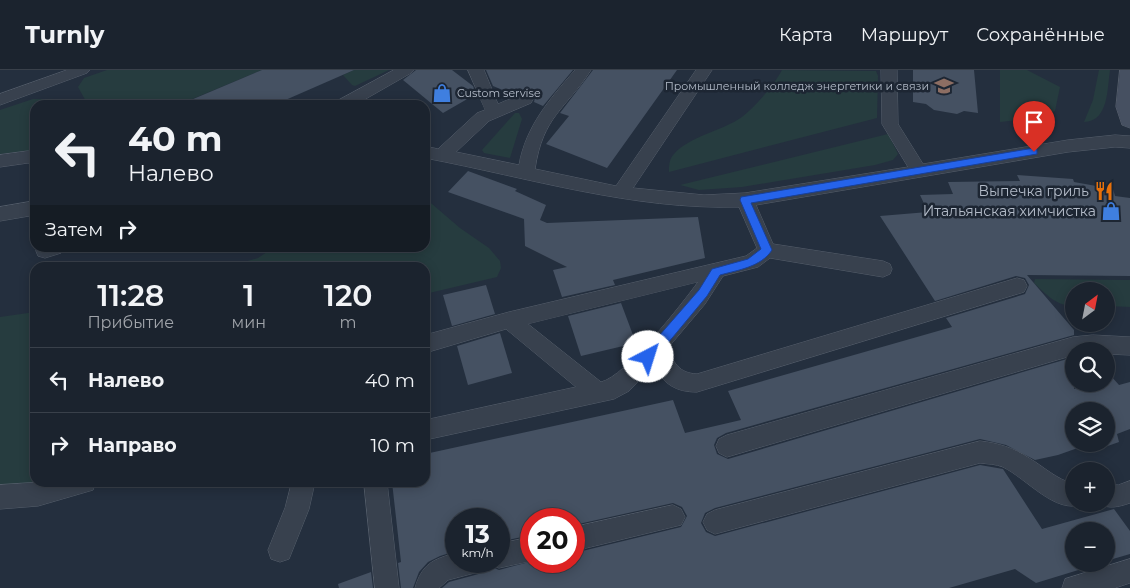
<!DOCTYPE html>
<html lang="ru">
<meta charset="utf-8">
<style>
body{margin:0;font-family:Montserrat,sans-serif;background:#242b36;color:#f1f3f6;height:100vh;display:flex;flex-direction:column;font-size:19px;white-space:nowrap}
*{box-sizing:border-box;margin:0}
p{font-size:16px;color:#a0a4aa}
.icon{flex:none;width:28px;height:28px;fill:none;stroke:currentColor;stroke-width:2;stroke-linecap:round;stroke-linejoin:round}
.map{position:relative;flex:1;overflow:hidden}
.panel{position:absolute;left:30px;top:192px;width:400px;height:225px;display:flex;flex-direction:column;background:#1b232e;border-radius:15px;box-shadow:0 2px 12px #0003,0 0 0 1px #39404a}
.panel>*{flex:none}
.hud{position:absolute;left:30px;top:30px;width:400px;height:152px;border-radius:15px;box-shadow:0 2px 12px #0003,0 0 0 1px #39404a;background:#1b232e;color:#f1f3f6;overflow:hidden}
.needle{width:32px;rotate:32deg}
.buttons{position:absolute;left:1065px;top:212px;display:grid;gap:10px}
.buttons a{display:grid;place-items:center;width:50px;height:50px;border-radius:50%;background:#1b232e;box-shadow:0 2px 12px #0003,0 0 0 1px #39404a;font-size:25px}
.speed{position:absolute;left:445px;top:438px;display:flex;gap:10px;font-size:25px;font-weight:700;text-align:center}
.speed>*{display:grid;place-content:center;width:65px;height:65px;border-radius:50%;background:#1b232e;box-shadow:0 2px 12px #0003,0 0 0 1px #39404a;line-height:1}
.speed small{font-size:12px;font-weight:400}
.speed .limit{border:8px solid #d22;background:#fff;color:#111}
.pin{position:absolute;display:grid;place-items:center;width:42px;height:42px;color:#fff;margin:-51px -21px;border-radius:50% 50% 50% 0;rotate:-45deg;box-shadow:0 0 5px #0007}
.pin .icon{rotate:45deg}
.me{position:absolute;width:55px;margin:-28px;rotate:40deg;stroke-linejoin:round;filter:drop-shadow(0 0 4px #0008)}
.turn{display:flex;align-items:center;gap:18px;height:105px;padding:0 15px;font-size:22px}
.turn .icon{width:65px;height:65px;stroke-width:2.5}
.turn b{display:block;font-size:35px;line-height:42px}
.then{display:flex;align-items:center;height:48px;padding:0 15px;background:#0003;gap:10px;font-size:19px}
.eta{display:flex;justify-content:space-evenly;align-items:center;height:85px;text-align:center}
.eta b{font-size:30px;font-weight:600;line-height:35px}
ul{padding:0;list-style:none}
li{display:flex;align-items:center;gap:15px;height:65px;padding:0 15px;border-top:1px solid #39404a}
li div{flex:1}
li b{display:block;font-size:19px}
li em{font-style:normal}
header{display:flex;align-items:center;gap:30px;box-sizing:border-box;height:70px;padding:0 25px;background:#1b232e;border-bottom:1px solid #39404a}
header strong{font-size:24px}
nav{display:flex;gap:28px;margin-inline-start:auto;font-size:18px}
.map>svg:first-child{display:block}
.green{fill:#263c3f}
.building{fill:#455162}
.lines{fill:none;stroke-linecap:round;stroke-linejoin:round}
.service-casing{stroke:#565f6c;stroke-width:1}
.secondary-casing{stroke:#565f6c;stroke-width:1}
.service{fill:#38414e;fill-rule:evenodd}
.secondary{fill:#465061;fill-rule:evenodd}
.route{fill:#2563eb;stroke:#184099}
.labels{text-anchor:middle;stroke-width:5;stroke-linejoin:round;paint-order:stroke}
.far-poi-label{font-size:11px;fill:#b4bcc9;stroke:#1d2633;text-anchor:end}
.poi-label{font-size:14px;fill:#b4bcc9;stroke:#1d2633;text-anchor:end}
</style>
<header>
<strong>Turnly</strong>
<nav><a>Карта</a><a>Маршрут</a><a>Сохранённые</a></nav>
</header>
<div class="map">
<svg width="1130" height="518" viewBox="0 0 1130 518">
<rect width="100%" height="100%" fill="#242f3e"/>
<g class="green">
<polygon points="107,0 262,0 178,35 88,35 78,17 84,8"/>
<polygon points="354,0 389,0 355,16 352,15 343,5"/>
<path d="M 782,0 L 876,1 L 878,6 L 877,48 L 669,102 C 669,96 669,89 674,84 C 688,67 724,60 742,47 C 756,36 774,15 782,0 Z"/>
<polygon points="1000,0 1027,0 1060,17 1055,41 1043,47 1000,52"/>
<path d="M 1099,0 L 1110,0 C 1107,19 1109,51 1084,52 L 1093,30 Z"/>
<polygon points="33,29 44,29 53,35 35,35 35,80 0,84 0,40"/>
<polygon points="515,43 519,43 522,49 510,88 484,83 482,80"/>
<polygon points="888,64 898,84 893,90 875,95 742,117 699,120 680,115"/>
<polygon points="425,128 460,158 489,178 500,191 501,198 497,207 425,224 425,198 227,197 258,188 273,178 425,178"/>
<path d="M 1035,209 L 1130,210 L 1130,237 L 1106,236 L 1106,221 L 1074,221 L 1074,236 C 1056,236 1046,224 1034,213 Z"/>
<polygon points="35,242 35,412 45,413 0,416 0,247"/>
</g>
<g class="building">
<polygon points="262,0 354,0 274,35 179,35"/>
<polygon points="416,0 452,0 473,16 476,24 443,43 403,10"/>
<polygon points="486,0 573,0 543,36 534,32 535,28 531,23 525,22 515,25 493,16"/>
<polygon points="593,0 677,0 607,98 546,74 569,46 560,43"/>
<polygon points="913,0 974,0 978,43 964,41 957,44 934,40 926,34 913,32"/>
<polygon points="468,101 517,119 515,121 546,135 540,150 547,153 698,147 705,188 613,210 615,215 562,227 553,200 567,197 525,176 524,149 448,122"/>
<polygon points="1017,105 1073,109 1074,112 1113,119 1115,126 1130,128 1130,206 1027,205 1074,260 1074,265 726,363 717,368 714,375 717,384 728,389 1074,287 1074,319 1088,314 1106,314 1106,308 1111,306 1119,315 1130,312 1130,359 1117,364 1119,372 1102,378 1094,374 1106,374 1106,341 1074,341 1074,374 1089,374 1058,385 1035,390 1006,375 980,369 715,438 705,443 701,453 706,462 715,466 980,395 1003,399 1042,459 1114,439 1130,461 1130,484 1106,491 1106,461 1074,461 1074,494 1098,494 1036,513 1015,499 949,518 442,518 449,512 486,502 489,496 499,500 533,491 574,491 574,483 681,457 687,446 682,437 673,433 574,455 574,449 531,449 531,465 499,472 499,449 456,449 456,481 440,486 428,492 419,502 413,518 401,518 398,493 401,492 392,412 425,412 425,384 673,330 685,363 741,350 728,321 952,257 946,248 1025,224 1029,215 1025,208 1016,206 935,231 880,146 928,142 920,125 953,124 948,112 1020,111"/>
<polygon points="486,215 495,244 452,256 443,225"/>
<polygon points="621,233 636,273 581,286 568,246"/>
<polygon points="500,263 512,303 468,315 457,276"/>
<polygon points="371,502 373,518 339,518 338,514"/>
</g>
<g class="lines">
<g class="service-casing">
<g id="service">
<polygon points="67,0 90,0 87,3 0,35 0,24"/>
<polygon points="394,0 414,0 411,3 355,35 335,35 337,31"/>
<path d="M 468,0 L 484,0 L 498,34 L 519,25 L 525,24 L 531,25 L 533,29 L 531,33 L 489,51 L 456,82 L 519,95 C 526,56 549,30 575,0 L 591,0 C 565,40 543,46 535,99 L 616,116 L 696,0 L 712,0 L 633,118 L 704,125 L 745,123 L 908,97 L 882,54 L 881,0 L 897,0 L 898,54 L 923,94 L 1068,70 L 1115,65 L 1130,66 L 1130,78 L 1115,77 L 1068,82 L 756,135 L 773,174 L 883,191 L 890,194 L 892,199 L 890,204 L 883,207 L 770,188 L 758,197 L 723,206 L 705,234 L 667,279 C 675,294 679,303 697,304 L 1017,208 L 1024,210 L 1027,216 L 1024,222 L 697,322 C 676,322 663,314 654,295 L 629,321 L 614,329 L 425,370 L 425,350 L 576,317 L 506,259 L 425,283 L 425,265 L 509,242 L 746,186 L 757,178 L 739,137 C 632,140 530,108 425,88 L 425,76 L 438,79 L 477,43 L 485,40 ZM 698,212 C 682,234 625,307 601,312 L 528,254 Z"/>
<polygon points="28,81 35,82 35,94 28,93 0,97 0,85"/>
<polygon points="35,131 35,145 0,151 0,137"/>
<polygon points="38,178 63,178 61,183 45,188 38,186 36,181"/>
<polygon points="1093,265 1130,267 1130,285 1106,284 1106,281 1074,281 1074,285 727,387 719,383 716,376 719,369 727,365 1073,267"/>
<path d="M 980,371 C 998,373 1014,378 1029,388 C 1044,397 1056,409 1074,414 L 1074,434 L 1082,434 C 1056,445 1026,408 1003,397 C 996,394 988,394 980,393 L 715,464 L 707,460 L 703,452 L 707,444 L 715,440 Z"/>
<path d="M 1130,411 L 1130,433 C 1118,437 1110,439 1098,434 L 1106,434 L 1106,415 L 1118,415 Z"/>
<polygon points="42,412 96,412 93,420 38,436 0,439 0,415"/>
<polygon points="292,412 315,412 309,439 289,489 280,492 271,489 268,480 285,438"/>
<polygon points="364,412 387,412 399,518 375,518"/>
<polygon points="673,435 681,439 685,447 681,455 574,481 574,457"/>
<path d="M 531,467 L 531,491 L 499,498 L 490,495 L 489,491 L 486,500 L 448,510 L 439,518 L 415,518 C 422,494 433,489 456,483 L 456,491 L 499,491 L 499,474 Z"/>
<polygon points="1130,489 1130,513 1115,518 1062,518 1065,509"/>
</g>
</g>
<g class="secondary-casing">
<polygon id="secondary" points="1120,0 1130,0 1130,58 1122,55 1116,37"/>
</g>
<use href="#service" class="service"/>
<use href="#secondary" class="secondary"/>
</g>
<path class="route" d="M 1034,78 L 1037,79 L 1037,84 L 751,133 L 772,180 C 761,197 738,200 720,205 L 707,226 L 653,291 L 648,292 L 644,291 L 643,287 L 644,283 L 699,220 L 712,199 L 748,189 L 761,179 L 740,130 L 741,127 Z"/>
<defs>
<g id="university-bare" transform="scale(1.5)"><path d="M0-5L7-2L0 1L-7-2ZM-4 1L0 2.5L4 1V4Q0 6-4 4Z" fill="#8d6e63" stroke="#1d2633" stroke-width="2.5" paint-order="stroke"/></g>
<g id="shop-bare" transform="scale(1.5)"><path d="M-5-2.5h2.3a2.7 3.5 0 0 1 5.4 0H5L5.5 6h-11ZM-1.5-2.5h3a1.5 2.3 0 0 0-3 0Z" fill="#3f7fe0" stroke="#1d2633" stroke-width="2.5" paint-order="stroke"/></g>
<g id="restaurant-bare" transform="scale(1.5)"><path d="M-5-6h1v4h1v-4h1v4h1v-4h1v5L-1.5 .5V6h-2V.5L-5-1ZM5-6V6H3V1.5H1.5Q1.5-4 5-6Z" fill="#e8710a" stroke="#1d2633" stroke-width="2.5" paint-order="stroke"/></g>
</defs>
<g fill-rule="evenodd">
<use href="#university-bare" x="944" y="16"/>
<use href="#shop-bare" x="442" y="23"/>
<use href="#restaurant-bare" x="1104" y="121"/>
<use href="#shop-bare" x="1111" y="141"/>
</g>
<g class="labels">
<g class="far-poi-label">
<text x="929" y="20">Промышленный колледж энергетики и связи</text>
<text x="457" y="27" text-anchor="start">Custom servise</text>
</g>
<g class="poi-label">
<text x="1089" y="126">Выпечка гриль</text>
<text x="1096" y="146">Итальянская химчистка</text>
</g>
</g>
</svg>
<div class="buttons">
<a><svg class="needle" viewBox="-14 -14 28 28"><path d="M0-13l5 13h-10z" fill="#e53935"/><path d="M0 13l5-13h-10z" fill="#a0a4aa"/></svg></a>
<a><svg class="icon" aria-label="search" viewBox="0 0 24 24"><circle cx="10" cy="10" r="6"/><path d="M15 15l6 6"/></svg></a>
<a><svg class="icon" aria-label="layers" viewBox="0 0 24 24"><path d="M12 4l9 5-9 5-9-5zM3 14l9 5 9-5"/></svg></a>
<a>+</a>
<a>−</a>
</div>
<div class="speed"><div>13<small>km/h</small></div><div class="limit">20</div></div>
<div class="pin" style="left:1034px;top:82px;background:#d93025"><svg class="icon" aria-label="arrive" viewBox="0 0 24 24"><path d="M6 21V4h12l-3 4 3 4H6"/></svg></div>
<svg class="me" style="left:648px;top:287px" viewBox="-20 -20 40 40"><circle r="19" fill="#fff"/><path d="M0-13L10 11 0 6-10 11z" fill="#2563eb"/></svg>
<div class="hud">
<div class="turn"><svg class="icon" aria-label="left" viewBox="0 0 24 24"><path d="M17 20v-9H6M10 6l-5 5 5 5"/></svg><div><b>40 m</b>Налево</div></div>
<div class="then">Затем<svg class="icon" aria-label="right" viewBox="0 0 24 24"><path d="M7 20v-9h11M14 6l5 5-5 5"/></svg></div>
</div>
<section class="panel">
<div class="eta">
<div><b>11:28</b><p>Прибытие</p></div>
<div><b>1</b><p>мин</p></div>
<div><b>120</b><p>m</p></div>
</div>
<ul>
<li><svg class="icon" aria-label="left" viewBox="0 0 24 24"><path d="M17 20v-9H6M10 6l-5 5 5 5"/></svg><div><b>Налево</b></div><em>40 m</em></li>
<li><svg class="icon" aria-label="right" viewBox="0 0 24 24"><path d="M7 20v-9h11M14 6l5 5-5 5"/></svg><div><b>Направо</b></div><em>10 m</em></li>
</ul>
</section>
</div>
